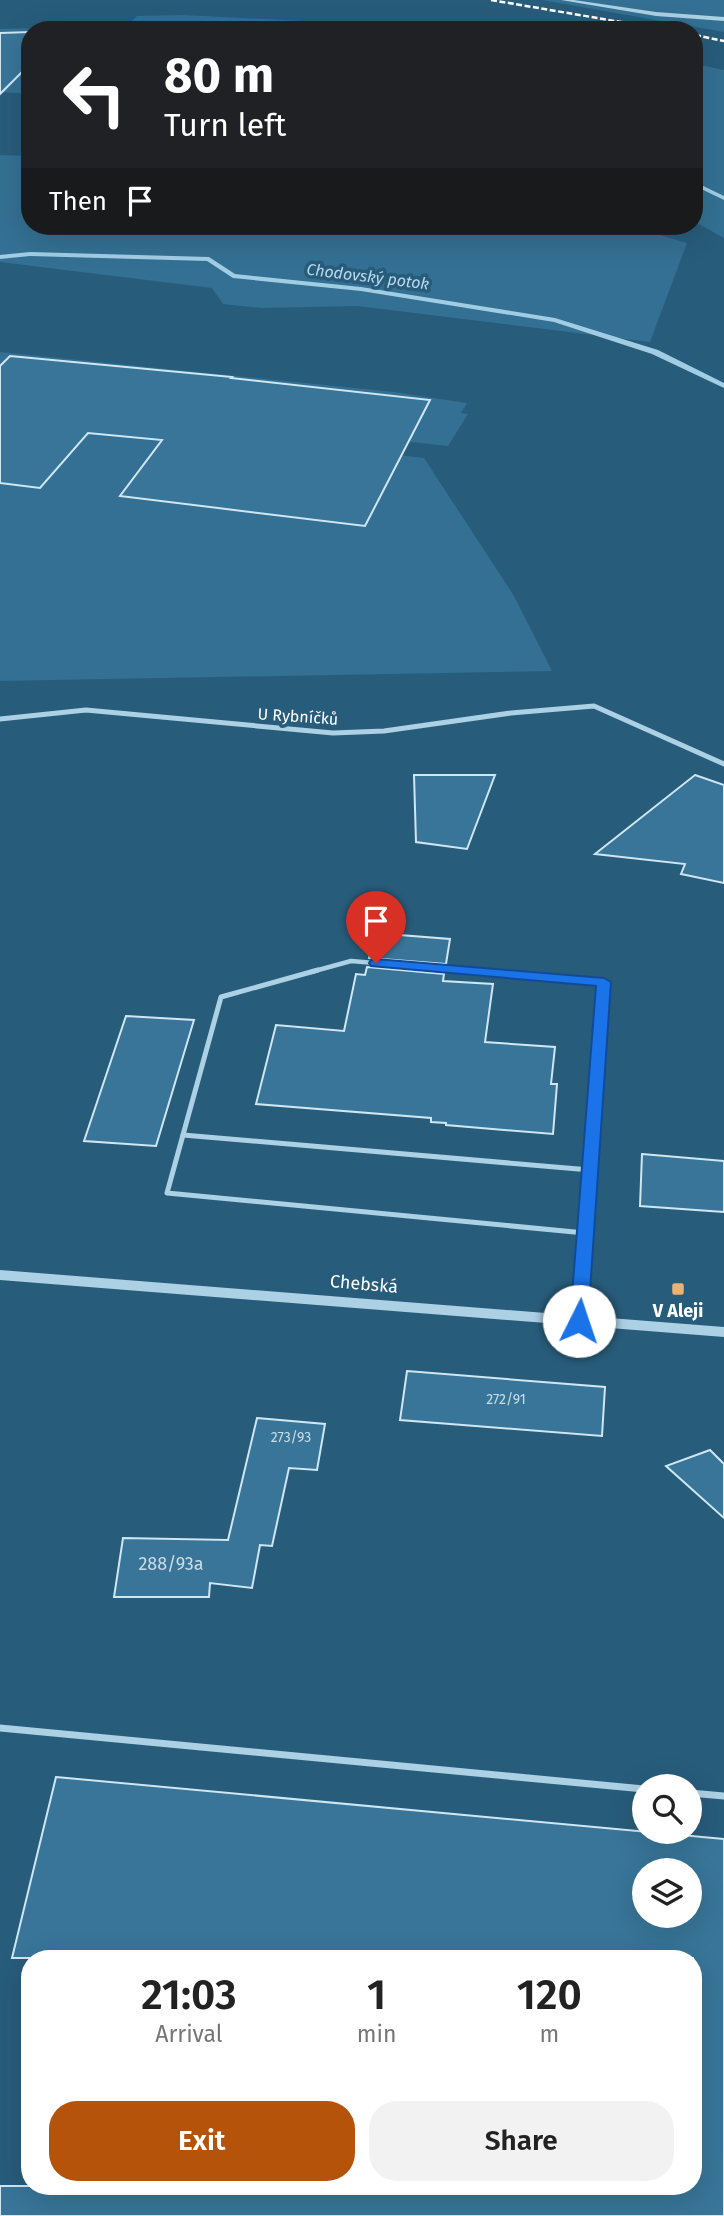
<!DOCTYPE html>
<meta charset="utf-8">
<style>
body{margin:0;font-family:"Fira Sans",sans-serif;background:#f2f2f2;color:#222;height:100vh;display:flex;flex-direction:column;font-size:26px;white-space:nowrap}
*{box-sizing:border-box;margin:0}
p{font-size:23px;color:#767676}
.icon{flex:none;width:38px;height:38px;fill:none;stroke:currentColor;stroke-width:2;stroke-linecap:round;stroke-linejoin:round}
.map{position:relative;flex:1;overflow:hidden}
.panel{position:absolute;left:21px;top:1950px;width:681px;height:245px;display:flex;flex-direction:column;background:#fff;border-radius:28px;box-shadow:0 7px 28px #0002}
.panel>*{flex:none}
.top-card{position:absolute;left:21px;top:21px;width:682px;height:214px;border-radius:28px;box-shadow:0 7px 28px #0002;background:#202124;color:#fff;overflow:hidden}
.controls{position:absolute;left:632px;top:1774px;display:grid;gap:14px}
.controls a{display:grid;place-items:center;width:70px;height:70px;border-radius:50%;background:#fff;box-shadow:0 7px 28px #0002;font-size:35px}
.pin{position:absolute;display:grid;place-items:center;width:60px;height:60px;color:#fff;margin:-72px -30px;border-radius:50% 50% 50% 0;rotate:-45deg;box-shadow:0 0 7px #0007}
.pin .icon{rotate:45deg}
.me{position:absolute;width:77px;margin:-38px;rotate:4deg;stroke-linejoin:round;filter:drop-shadow(0 0 5px #0008)}
.turn{display:flex;align-items:center;gap:24px;height:147px;padding:0 28px;font-size:32px}
.turn .icon{width:91px;height:91px;stroke-width:2.5}
.turn b{display:block;font-size:49px;line-height:60px}
.then{display:flex;align-items:center;height:66px;padding:0 28px;background:#0003;gap:14px;font-size:26px}
.eta{display:flex;justify-content:space-evenly;align-items:center;height:119px;text-align:center}
.eta b{font-size:42px;font-weight:600;line-height:49px}
.cta{display:flex;gap:14px;margin-top:auto;padding:14px 28px}
.cta a{flex:1;height:80px;border-radius:28px;background:#b45309;color:#fff;font-size:28px;font-weight:600;line-height:80px;text-align:center}
.cta a+a{background:#f2f2f2;color:#222}
.map>svg:first-child{display:block}
.green{fill:#337093}
.lines{fill:none;stroke-linecap:round;stroke-linejoin:round}
.stream{fill:#a1cde4;fill-rule:evenodd}
.building{fill:#387598;stroke:#cfe6f3;stroke-width:2;fill-rule:evenodd}
.service-far2{stroke:#acd0e4;stroke-width:4.5}
.service-far1{stroke:#acd0e4;stroke-width:5}
.service{stroke:#acd0e4;stroke-width:7}
.minor{stroke:#acd0e4;stroke-width:5}
.tertiary{fill:#acd0e4;fill-rule:evenodd}
.rail{stroke:#fff;stroke-width:2.5;stroke-dasharray:6 2.5;stroke-linecap:butt}
.route{fill:#1a73e8;stroke:#114b97;stroke-width:2}
.poi-dot{fill:#ebb273;stroke:#285c7b;stroke-width:2.5}
.labels{text-anchor:middle;stroke-width:7;stroke-linejoin:round;paint-order:stroke}
.number-label{font-size:14px;fill:#cddce5}
.far-water-label{font-size:16px;font-style:italic;fill:#b8d9ec;stroke:#285c7b}
.far-street-label{font-size:16px;fill:#fff;stroke:#285c7b}
.street-label{font-size:18px;fill:#fff;stroke:#285c7b}
.poi-label{font-size:18px;font-weight:bold;fill:#fff;stroke:#285c7b}
.near-number-label{font-size:18px;fill:#cddce5}
</style>
<div class="map">
<svg width="724" height="2216" viewBox="0 0 724 2216">
<rect width="100%" height="100%" fill="#285c7b"/>
<g class="green">
<polygon points="542,0 724,0 724,32"/>
<polygon points="184,15 480,30 30,30 30,94 0,92 0,29 107,26 130,23 137,16"/>
<polygon points="695,64 724,70 724,238 695,222"/>
<polygon points="0,155 30,156 30,226 642,226 650,232 687,243 650,342 357,306 262,308 223,304 212,288 0,262"/>
<polygon points="0,352 394,392 467,403 461,413 468,414 448,446 346,435 336,448 424,458 514,596 552,671 0,681"/>
</g>
<g class="lines">
<g class="stream">
<polygon points="695,182 724,196 724,200 695,186"/>
<polygon points="30,252 209,257 235,274 361,287 555,318 658,350 724,383 724,388 652,354 554,322 361,291 233,278 207,261 30,256 0,259 0,255"/>
</g>
</g>
<g class="building">
<polygon points="30,32 30,64 0,94 0,33"/>
<polygon points="10,356 232,377 231,378 430,400 365,526 120,496 162,440 88,433 40,488 0,483 0,366"/>
<polygon points="414,775 495,775 467,849 416,842"/>
<polygon points="695,775 724,785 724,883 681,874 685,864 595,854"/>
<polygon points="374,933 450,939 446,964 369,958"/>
<polygon points="367,967 444,974 443,981 493,984 485,1042 555,1047 551,1084 557,1084 553,1134 446,1125 446,1123 431,1122 431,1118 256,1104 276,1025 344,1031 356,974 365,975"/>
<polygon points="126,1016 194,1020 156,1146 84,1141"/>
<polygon points="642,1154 724,1161 724,1212 640,1206"/>
<polygon points="407,1371 605,1387 602,1436 400,1420"/>
<polygon points="257,1418 325,1424 317,1470 289,1468 272,1546 260,1545 252,1588 210,1583 209,1597 114,1597 123,1538 228,1540"/>
<polygon points="710,1450 724,1464 724,1518 666,1466"/>
<path d="M 56,1777 L 724,1839 L 724,2216 L 0,2216 L 0,2186 L 693,2186 L 693,1958 L 12,1958 ZM 644,1871 L 690,1871 L 690,1916 L 644,1916 Z"/>
</g>
<g class="lines">
<polyline class="service-far2" points="311,972 351,961 483,972"/>
<g class="service-far1">
<polyline points="318,970 221,997 167,1193 585,1233"/>
<polyline points="462,970 604,982 585,1233"/>
<polyline points="183,1135 590,1170"/>
<polyline points="579,1320 585,1233"/>
</g>
<g class="service">
<polyline points="0,1728 644,1789"/>
<polyline points="690,1793 724,1796"/>
</g>
<polyline class="minor" points="0,719 86,710 333,733 384,731 511,713 594,706 724,764"/>
<g class="tertiary">
<polygon points="561,0 574,0 656,12 724,17 724,21 656,16"/>
<polygon points="0,1270 724,1327 724,1337 0,1280"/>
</g>
<g class="rail">
<polyline points="491,0 668,30"/>
<polyline points="660,25 687,30"/>
<polyline points="695,35 724,41"/>
</g>
</g>
<polygon class="route" points="376,959 604,978 611,982 588,1321 585,1325 573,1325 570,1321 596,986 371,966 369,963 371,960"/>
<rect class="poi-dot" x="671" y="1282" width="14" height="14" rx="3.5"/>
<g class="labels">
<g class="number-label">
<text x="506" y="1404">272/91</text>
<text x="291" y="1442">273/93</text>
</g>
<g class="far-water-label">
<text transform="translate(368 276) rotate(7)" y="6">Chodovský potok</text>
</g>
<g class="far-street-label">
<text transform="translate(298 716) rotate(4)" y="6">U Rybníčků</text>
</g>
<g class="street-label">
<text transform="translate(364 1284) rotate(5)" y="6">Chebská</text>
</g>
<g class="poi-label">
<text x="678" y="1317">V Aleji</text>
</g>
<g class="near-number-label">
<text x="171" y="1570">288/93a</text>
</g>
</g>
</svg>
<div class="controls">
<a><svg class="icon" aria-label="search" viewBox="0 0 24 24"><circle cx="10" cy="10" r="6"/><path d="M15 15l6 6"/></svg></a>
<a><svg class="icon" aria-label="layers" viewBox="0 0 24 24"><path d="M12 4l9 5-9 5-9-5zM3 14l9 5 9-5"/></svg></a>
</div>
<div class="pin" style="left:376px;top:963px;background:#d93025"><svg class="icon" aria-label="arrive" viewBox="0 0 24 24"><path d="M6 21V4h12l-3 4 3 4H6"/></svg></div>
<svg class="me" style="left:579px;top:1321px" viewBox="-20 -20 40 40"><circle r="19" fill="#fff"/><path d="M0-13L10 11 0 6-10 11z" fill="#1a73e8"/></svg>
<div class="top-card">
<div class="turn"><svg class="icon" aria-label="left" viewBox="0 0 24 24"><path d="M17 20v-9H6M10 6l-5 5 5 5"/></svg><div><b>80 m</b>Turn left</div></div>
<div class="then">Then<svg class="icon" aria-label="arrive" viewBox="0 0 24 24"><path d="M6 21V4h12l-3 4 3 4H6"/></svg></div>
</div>
<section class="panel">
<div class="eta">
<div><b>21:03</b><p>Arrival</p></div>
<div><b>1</b><p>min</p></div>
<div><b>120</b><p>m</p></div>
</div>
<div class="cta"><a>Exit</a><a>Share</a></div>
</section>
</div>
